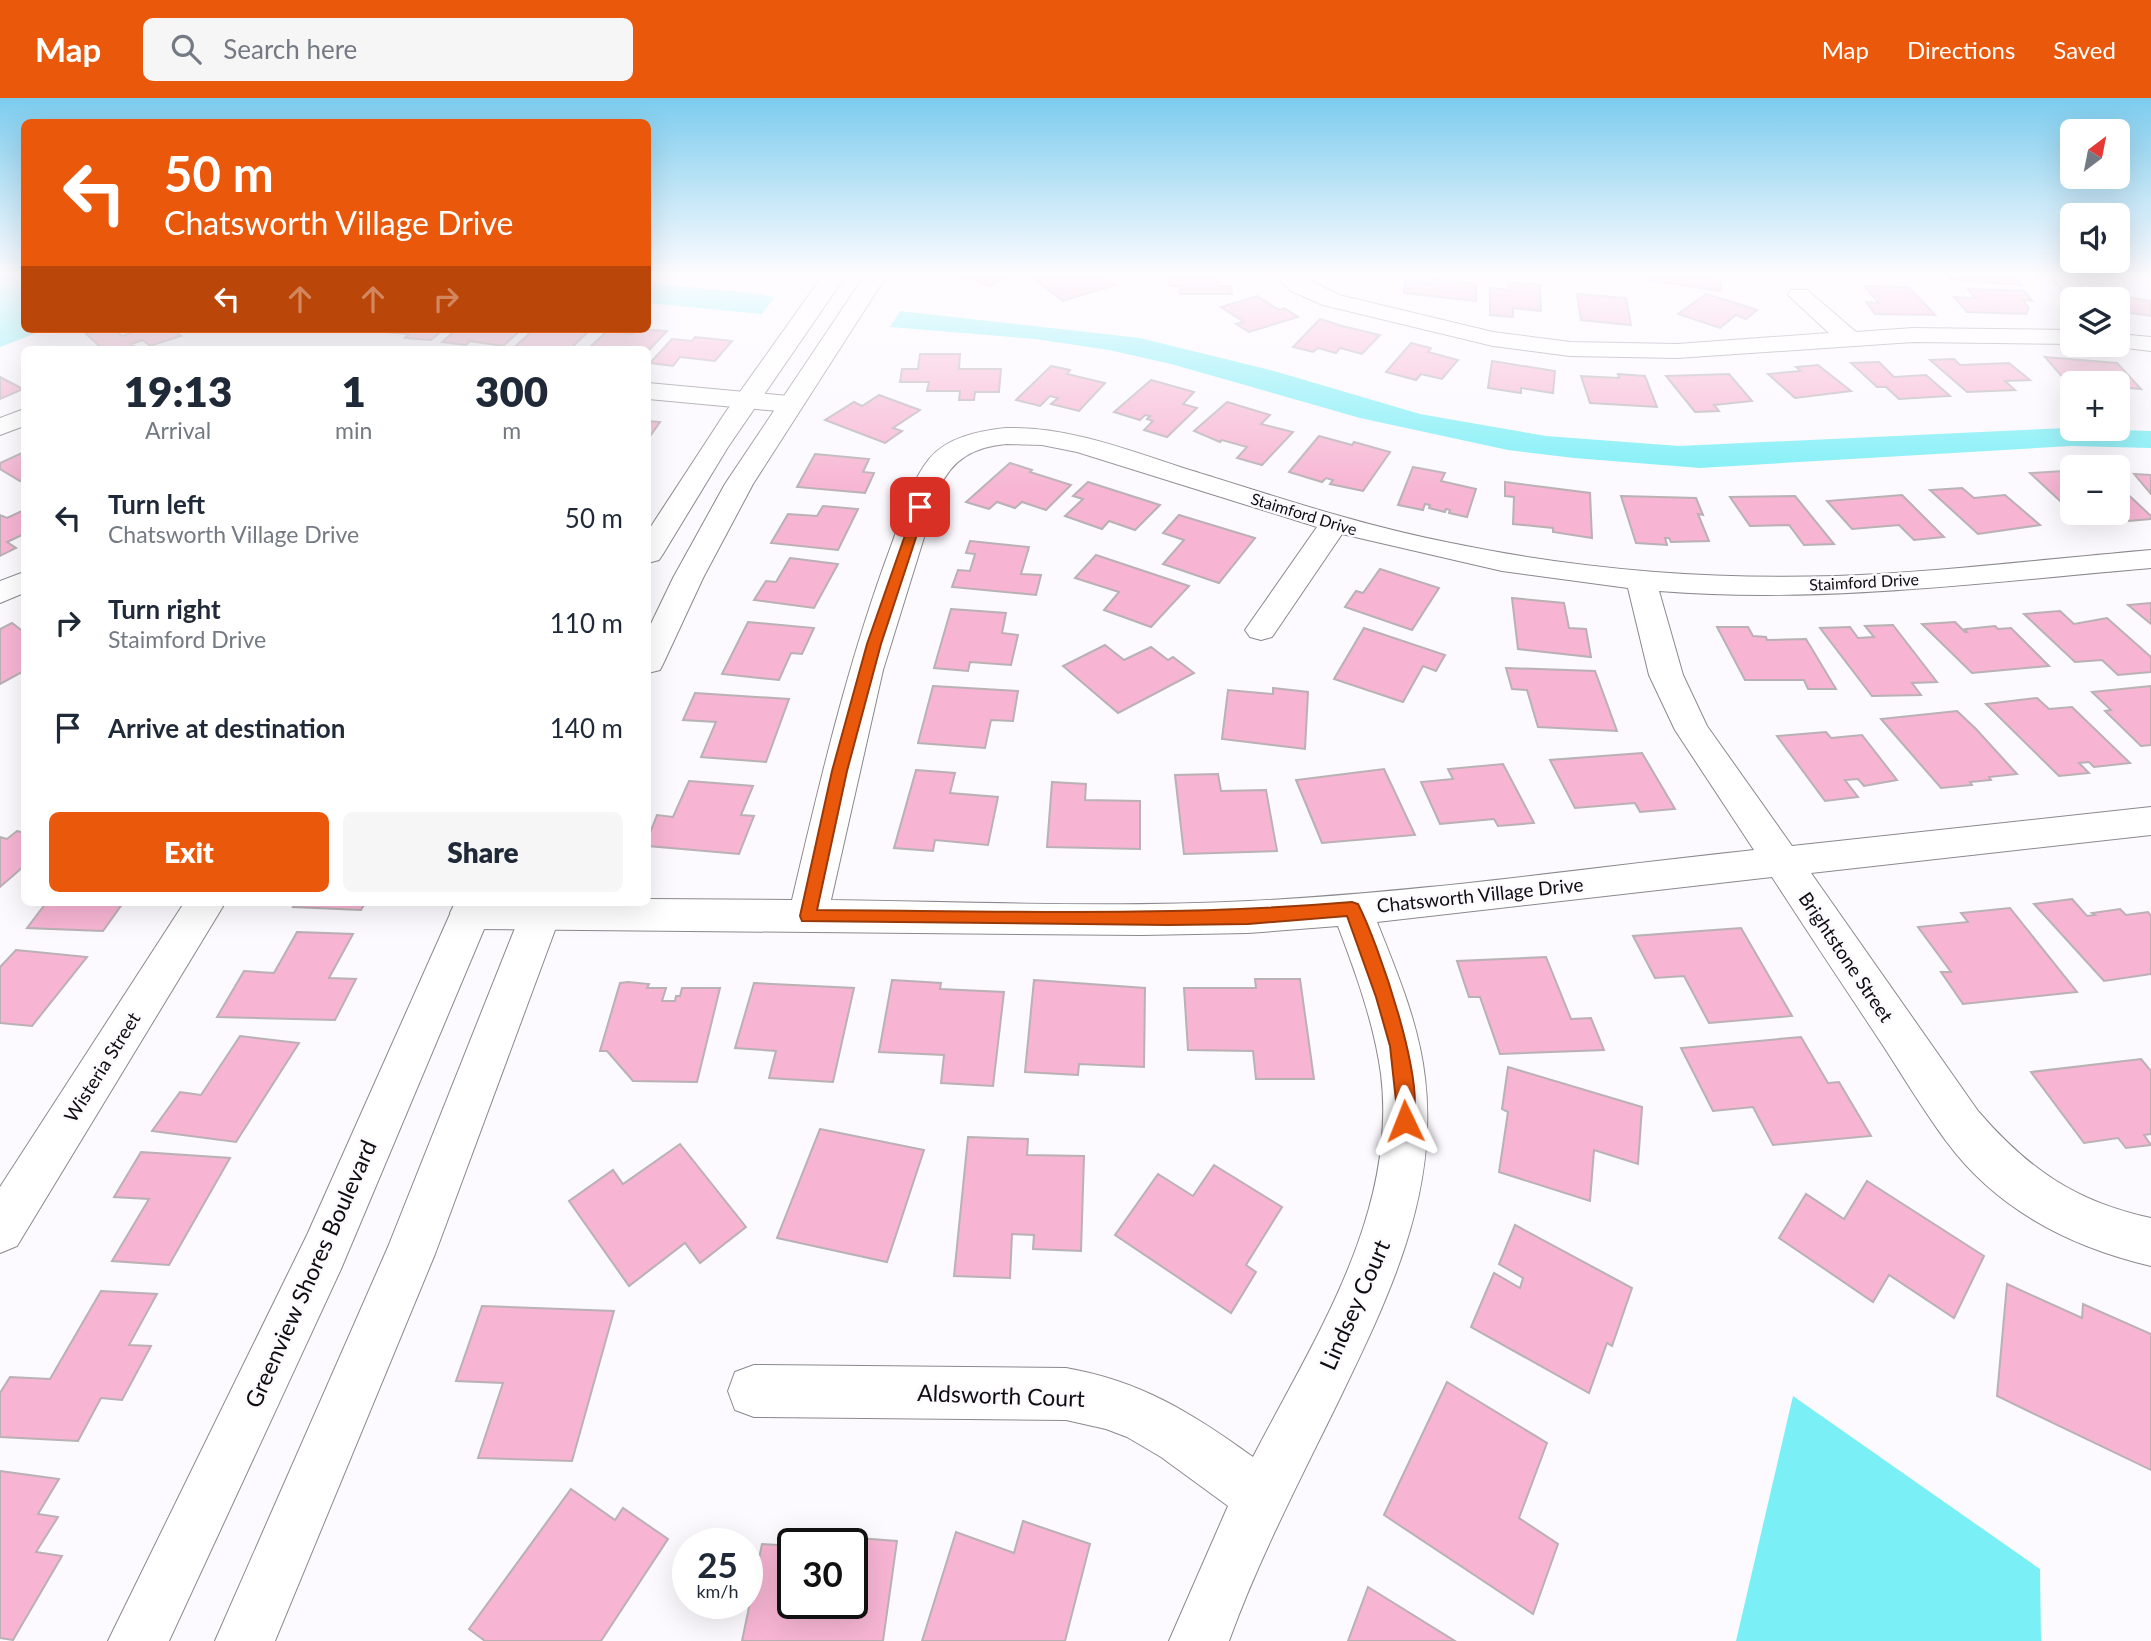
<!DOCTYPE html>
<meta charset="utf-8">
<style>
body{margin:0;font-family:Lato,sans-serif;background:#f6f6f7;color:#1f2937;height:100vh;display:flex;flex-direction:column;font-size:26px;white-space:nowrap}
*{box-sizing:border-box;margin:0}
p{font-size:23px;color:#747a83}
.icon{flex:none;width:38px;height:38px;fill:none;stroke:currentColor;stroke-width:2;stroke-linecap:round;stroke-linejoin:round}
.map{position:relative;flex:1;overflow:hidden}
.details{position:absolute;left:21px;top:248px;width:630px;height:560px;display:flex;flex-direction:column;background:#fff;border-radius:10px;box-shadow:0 7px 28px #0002}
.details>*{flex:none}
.hud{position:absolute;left:21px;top:21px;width:630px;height:214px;border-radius:10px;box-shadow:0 7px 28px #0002;background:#ea580c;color:#fff;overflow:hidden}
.needle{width:46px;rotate:32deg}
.tools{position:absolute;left:2060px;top:21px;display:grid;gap:14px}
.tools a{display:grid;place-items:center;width:70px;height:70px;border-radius:10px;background:#fff;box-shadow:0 7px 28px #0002;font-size:35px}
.speed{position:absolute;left:672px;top:1430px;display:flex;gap:14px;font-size:35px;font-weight:700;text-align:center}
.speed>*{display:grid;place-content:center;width:91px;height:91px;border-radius:50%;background:#fff;box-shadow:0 7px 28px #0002;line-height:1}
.speed small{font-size:18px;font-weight:400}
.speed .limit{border:4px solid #111;border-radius:10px;background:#fff;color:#111}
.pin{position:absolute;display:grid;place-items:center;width:60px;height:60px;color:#fff;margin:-30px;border-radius:14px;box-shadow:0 4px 10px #0006}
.me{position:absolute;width:77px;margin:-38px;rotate:358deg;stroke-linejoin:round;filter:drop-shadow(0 0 5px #0008)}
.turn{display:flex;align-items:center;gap:24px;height:147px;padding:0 28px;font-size:32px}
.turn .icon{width:91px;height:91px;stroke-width:2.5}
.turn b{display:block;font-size:49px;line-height:60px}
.lanes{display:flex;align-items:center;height:66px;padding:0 28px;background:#0003;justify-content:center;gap:35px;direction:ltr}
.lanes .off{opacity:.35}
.eta{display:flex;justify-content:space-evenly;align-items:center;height:119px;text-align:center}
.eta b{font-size:42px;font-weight:800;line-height:49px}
.button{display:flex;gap:14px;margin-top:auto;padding:14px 28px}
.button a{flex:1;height:80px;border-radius:10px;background:#ea580c;color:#fff;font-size:28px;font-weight:800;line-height:80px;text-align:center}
.button a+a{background:#f6f6f7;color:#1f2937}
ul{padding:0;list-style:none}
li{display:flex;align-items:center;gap:21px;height:105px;padding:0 28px}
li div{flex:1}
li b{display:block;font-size:26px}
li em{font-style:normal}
header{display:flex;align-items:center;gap:42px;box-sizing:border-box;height:98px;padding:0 35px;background:#ea580c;color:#fff}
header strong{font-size:33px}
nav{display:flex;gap:38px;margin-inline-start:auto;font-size:24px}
.search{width:490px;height:63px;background:#f6f6f7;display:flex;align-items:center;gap:18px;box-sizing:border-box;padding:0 24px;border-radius:10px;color:#747a83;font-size:26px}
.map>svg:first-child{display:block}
.water{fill:#7beff6}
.building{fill:#f7b5d3;stroke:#b9b1b4;stroke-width:2}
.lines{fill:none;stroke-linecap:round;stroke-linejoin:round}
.street-casing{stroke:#8b888e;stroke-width:2}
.secondary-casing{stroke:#8b888e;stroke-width:2}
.street{fill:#fff;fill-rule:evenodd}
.secondary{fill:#fff;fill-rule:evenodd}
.route{fill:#ea580c;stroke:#983908;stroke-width:2}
.labels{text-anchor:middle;stroke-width:5;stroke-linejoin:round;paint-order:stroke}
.far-street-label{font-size:16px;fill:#0f0d10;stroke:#fcf9ff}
.street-label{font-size:19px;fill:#0f0d10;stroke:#fcf9ff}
.near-street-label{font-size:23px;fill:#0f0d10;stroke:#fcf9ff}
</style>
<header>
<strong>Map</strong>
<div class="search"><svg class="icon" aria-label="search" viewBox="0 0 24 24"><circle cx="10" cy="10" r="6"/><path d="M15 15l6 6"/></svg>Search here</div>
<nav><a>Map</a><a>Directions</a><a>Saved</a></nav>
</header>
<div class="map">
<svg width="2151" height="1543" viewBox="0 0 2151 1543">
<rect width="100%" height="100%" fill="#fcf9ff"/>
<g class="water">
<polygon points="0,177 24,177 24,231 47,231 0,249"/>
<polygon points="648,185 760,196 775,199 762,216 648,205"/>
<polygon points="900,213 1140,240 1274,273 1420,316 1546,338 1679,348 2066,330 2151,333 2151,350 2071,348 1700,370 1574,360 1508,352 1360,320 1171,266 1109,252 1035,241 890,229"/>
<polygon points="1793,1298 2040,1471 2041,1543 1736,1543"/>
</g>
<g class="building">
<polygon points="951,177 1011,177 990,188 966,179 961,182"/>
<polygon points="1029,177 1058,177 1061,180 1101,177 1115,187 1063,203"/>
<polygon points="1168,177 1236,177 1236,178 1216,178 1218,188 1230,188 1232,196 1180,196 1179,188 1170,188"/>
<polygon points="1648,177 1711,177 1710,181 1721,183 1721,193 1647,182"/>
<polygon points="1948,177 2014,177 2021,187 1950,181"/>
<polygon points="1431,181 1476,186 1476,203 1404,195 1405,183 1430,185"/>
<polygon points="1508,184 1540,187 1541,213 1513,210 1513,219 1490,217 1490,190 1508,192"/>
<polygon points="1864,188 1909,189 1935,217 1875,216 1866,204 1879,205"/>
<polygon points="1968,191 2024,193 2033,203 2023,202 2029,210 2026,216 1967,214 1954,199 1976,200"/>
<polygon points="1577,196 1626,200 1631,227 1581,222"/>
<polygon points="1706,196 1745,208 1757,212 1746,221 1736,217 1720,230 1678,216"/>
<polygon points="1257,198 1279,212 1284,210 1298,219 1249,234 1236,226 1244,224 1221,209"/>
<polygon points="2121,198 2151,203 2151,218 2125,214"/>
<polygon points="1320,221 1342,228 1380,237 1362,256 1340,250 1336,255 1318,250 1313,254 1293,249"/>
<polygon points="103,231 113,231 122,238 143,231 172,231 181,238 150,248 143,242 131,246 137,250 132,252 104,252 86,236"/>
<polygon points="386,231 444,231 431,242 405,240 409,236 383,234"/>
<polygon points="457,231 522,231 503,248 470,243 466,247 442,244"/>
<polygon points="535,231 571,231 589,233 569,252 511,252"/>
<polygon points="638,231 667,233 648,253 587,252 607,233 632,236"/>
<polygon points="695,239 732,243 715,263 680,259 673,268 650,265 672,241 692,243"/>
<polygon points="1411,245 1431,250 1428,254 1458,262 1442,281 1421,276 1416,282 1386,274"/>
<polygon points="920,256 960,256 959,271 1001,271 999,294 975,294 974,302 959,302 960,293 927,293 929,284 900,284 902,271 918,271"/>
<polygon points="2045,259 2117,265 2141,291 2118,289 2118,285 2072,285 2072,290"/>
<polygon points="1954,261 1960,267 2009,265 2030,282 2005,283 2015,292 1967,294 1930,262"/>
<polygon points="1492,263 1555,273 1553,295 1521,290 1521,295 1488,290"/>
<polygon points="1879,264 1894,279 1926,277 1950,298 1899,301 1886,289 1877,289 1851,265"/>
<polygon points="1818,267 1851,293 1795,300 1768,276 1801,273 1796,269"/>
<polygon points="1051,268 1070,272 1067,276 1105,285 1079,313 1051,306 1058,300 1050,298 1040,308 1016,302"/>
<polygon points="1618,276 1645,278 1657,309 1590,305 1581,278 1619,280"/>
<polygon points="1729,276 1752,303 1714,307 1719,313 1695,314 1666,278"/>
<polygon points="0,279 23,291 0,301"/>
<polygon points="1151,282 1194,294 1183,306 1197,310 1167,339 1144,332 1153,323 1147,321 1150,318 1145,317 1140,322 1114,314"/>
<polygon points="879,297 920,312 893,330 902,333 885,345 825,322 854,304 862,308"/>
<polygon points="1227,304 1270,317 1261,326 1293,334 1262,367 1237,360 1247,349 1222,342 1220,344 1194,333"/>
<polygon points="648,323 660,324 648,341"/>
<polygon points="1319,338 1352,347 1354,344 1390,354 1363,393 1330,386 1333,382 1326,380 1322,384 1289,374"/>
<polygon points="24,354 24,380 20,383 0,371 0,365"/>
<polygon points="815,356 869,361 863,374 874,375 865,395 797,389"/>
<polygon points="1010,365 1032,372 1030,374 1071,387 1046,412 1022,404 1015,410 997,404 989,411 966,404"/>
<polygon points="1413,369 1445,375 1441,383 1476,391 1467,419 1449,415 1450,412 1446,411 1445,414 1429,410 1430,407 1425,406 1423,412 1398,407"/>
<polygon points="2064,373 2072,379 2072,414 2030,375"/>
<polygon points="2134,376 2151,377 2151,396"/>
<polygon points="1088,384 1160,407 1135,432 1109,423 1102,431 1065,418 1083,401 1073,398"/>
<polygon points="1505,384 1590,395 1592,440 1553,434 1553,430 1513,426 1514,399 1505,398"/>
<polygon points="2118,387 2151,418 2151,421 2129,423 2122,417 2116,418 2123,423 2104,425 2100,422 2083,423 2073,415 2118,415"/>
<polygon points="1962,390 1974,400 2005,397 2040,427 1978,436 1930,392"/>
<polygon points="1902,397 1944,439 1914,442 1899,427 1852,431 1827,403"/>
<polygon points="1621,398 1696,400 1703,417 1698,416 1709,443 1671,444 1669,440 1665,440 1667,447 1636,445"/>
<polygon points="1795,398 1834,446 1804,447 1789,427 1750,428 1730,399"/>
<polygon points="823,408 858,411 838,452 771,445 788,416 817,418"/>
<polygon points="24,412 24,436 7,444 16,450 0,458 0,417 7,420"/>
<polygon points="1179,417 1255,440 1219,485 1163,466 1184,442 1163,435"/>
<polygon points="970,443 1029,449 1021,476 1041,477 1036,497 952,489 958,472 970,473 975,456 966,455"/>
<polygon points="1096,457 1189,488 1151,529 1104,512 1119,494 1075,480"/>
<polygon points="790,460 838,466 814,510 754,502 766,483 776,484"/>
<polygon points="1380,471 1439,490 1412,532 1345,509 1356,493 1363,495"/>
<polygon points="1512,500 1564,505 1569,530 1586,531 1591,559 1518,551"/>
<polygon points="2151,505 2151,526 2128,507"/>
<polygon points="951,511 1006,515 1002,535 1018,537 1011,567 970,564 968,573 934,570"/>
<polygon points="2060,513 2074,526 2107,520 2151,559 2151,574 2118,577 2102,562 2075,564 2024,516"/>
<polygon points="748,524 814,530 802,556 791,555 779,582 722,576"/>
<polygon points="1955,524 1965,534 1967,534 1965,531 1995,528 1998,531 2011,530 2049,568 1972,575 1922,526"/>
<polygon points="12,525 24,534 24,573 0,586 0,531"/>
<polygon points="1893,527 1937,584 1912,585 1921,597 1872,598 1820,530 1850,529 1858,540 1874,539 1865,528"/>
<polygon points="1717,529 1748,529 1753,538 1766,539 1767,542 1806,541 1836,591 1808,591 1804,582 1745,582"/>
<polygon points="1364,530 1445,557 1436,573 1423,568 1403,604 1334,581"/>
<polygon points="1105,547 1124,562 1151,549 1168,562 1173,559 1194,575 1118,615 1063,568"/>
<polygon points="1506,570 1595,573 1617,633 1538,629 1527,592 1512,591"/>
<polygon points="933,588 1018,593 1013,623 991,622 985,650 918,645"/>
<polygon points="2151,588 2151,647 2141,648 2105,613 2111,612 2092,594"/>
<polygon points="1273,590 1308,594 1305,651 1222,641 1228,592 1273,596"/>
<polygon points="695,595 789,601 766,664 701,659 716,624 683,622"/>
<polygon points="2037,600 2049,611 2072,609 2130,665 2094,669 2089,664 2079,665 2089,675 2059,678 1986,606"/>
<polygon points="1957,613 1976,631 2017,676 1989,679 1991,682 1970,684 1972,687 1941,690 1881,621"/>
<polygon points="1826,634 1831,640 1862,637 1897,682 1864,688 1858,681 1845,682 1858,699 1825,703 1777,638"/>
<polygon points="1642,655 1675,711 1640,714 1635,705 1575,710 1550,662"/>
<polygon points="1503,666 1534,725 1498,728 1494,721 1440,726 1421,684 1453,681 1448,671"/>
<polygon points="1384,671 1415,737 1322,745 1296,682"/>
<polygon points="916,672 955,675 950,695 998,699 988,747 935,742 933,753 894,750"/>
<polygon points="1218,676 1221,693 1266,692 1277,753 1184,756 1175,677"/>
<polygon points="689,683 753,688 741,717 754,718 739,756 648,748 648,740 657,717 673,719"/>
<polygon points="1052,684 1086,686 1085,702 1140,703 1140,751 1047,749"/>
<polygon points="17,733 24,735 24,768 0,789 0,739 7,741"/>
<polygon points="2072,801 2087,818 2095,817 2092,815 2120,811 2126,817 2148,814 2151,818 2151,876 2104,883 2034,806"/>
<polygon points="46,805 123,805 103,833 27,830"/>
<polygon points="296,805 365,805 361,812 293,809"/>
<polygon points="2010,810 2077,894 1963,906 1941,874 1951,874 1918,829 1968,824 1961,815"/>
<polygon points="1741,830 1792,918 1709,925 1684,878 1655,880 1633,838"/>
<polygon points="297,834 353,836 329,880 356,881 335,922 217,919 244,873 274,875"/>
<polygon points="16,852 87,859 32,928 0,925 0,869"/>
<polygon points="1546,859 1571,921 1591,920 1604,952 1500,956 1480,899 1469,899 1457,863"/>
<polygon points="1255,881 1300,881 1314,981 1256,981 1253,953 1188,952 1184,890 1256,890"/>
<polygon points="892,882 941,885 940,891 1004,894 993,988 941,985 944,957 879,954"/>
<polygon points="1034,882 1145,890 1144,969 1079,966 1078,977 1025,974"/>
<polygon points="628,884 649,886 647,890 666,890 662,903 675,903 676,898 680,898 682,890 720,890 697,984 633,983 607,953 600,953 620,885"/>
<polygon points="754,885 854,890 833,984 769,980 776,953 735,950"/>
<polygon points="240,938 299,945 236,1044 152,1033 180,994 201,997"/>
<polygon points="1801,939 1828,985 1839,984 1871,1038 1773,1047 1753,1009 1713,1013 1681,950"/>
<polygon points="2141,961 2151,973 2151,1036 2144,1037 2151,1047 2126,1050 2118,1040 2084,1045 2031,974"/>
<polygon points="1508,969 1642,1009 1638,1066 1594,1052 1590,1103 1499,1074 1508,1014 1502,1011"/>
<polygon points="820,1031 924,1052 887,1164 777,1140"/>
<polygon points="968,1039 1028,1041 1027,1057 1084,1058 1081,1153 1033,1151 1034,1137 1012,1136 1010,1180 954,1178"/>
<polygon points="680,1046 746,1129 700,1165 685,1145 629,1188 569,1103 613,1072 623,1086"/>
<polygon points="141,1054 230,1060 169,1167 112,1163 149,1101 114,1099"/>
<polygon points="1214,1067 1282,1109 1246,1167 1256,1174 1231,1215 1115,1137 1158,1076 1193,1098"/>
<polygon points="1867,1083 1984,1158 1954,1220 1889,1177 1873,1204 1779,1140 1806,1096 1844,1121"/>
<polygon points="1515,1127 1632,1190 1612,1248 1607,1245 1589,1295 1471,1229 1494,1175 1520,1190 1523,1180 1499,1166"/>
<polygon points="2007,1186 2082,1220 2083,1206 2151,1236 2151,1372 1997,1298"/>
<polygon points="101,1193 157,1196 129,1247 151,1248 122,1302 101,1300 78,1343 0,1339 0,1295 10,1279 50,1281"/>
<polygon points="482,1208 614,1213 572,1363 478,1360 503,1285 456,1283"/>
<polygon points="1447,1284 1547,1345 1519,1420 1558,1446 1533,1516 1384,1417"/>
<polygon points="0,1373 59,1381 38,1416 58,1419 36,1454 62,1458 13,1542 0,1540"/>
<polygon points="571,1391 615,1422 623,1410 668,1441 601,1543 485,1543 469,1531"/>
<polygon points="1023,1423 1090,1446 1065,1543 922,1543 956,1434 1014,1455"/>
<polygon points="829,1438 897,1443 883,1543 742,1543 762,1446 793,1448 793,1505 852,1505 852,1446 828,1446"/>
<polygon points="1368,1489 1455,1543 1348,1543"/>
</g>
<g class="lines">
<g class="street-casing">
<g id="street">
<polygon points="1274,177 1299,177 1339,197 1493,234 1570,244 1677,246 1829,235 1788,197 1791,192 1807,192 1856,234 1913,230 2072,232 2072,246 1913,244 1677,260 1570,258 1493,248 1323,207 1291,193"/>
<polygon points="2051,177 2074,177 2091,201 2072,201 2072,206"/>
<polygon points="2118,236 2151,239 2151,253 2110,248 2118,247"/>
<polygon points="648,285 789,298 798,301 802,306 798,311 789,314 648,301"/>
<polygon points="24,311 24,328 0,337 0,320"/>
<path d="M 1006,330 C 1070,328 1133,354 1193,373 C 1277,399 1360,427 1446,444 C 1574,471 1706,482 1836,478 C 1941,474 2046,461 2151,452 L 2151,470 C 1987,484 1824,506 1659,493 L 1683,577 L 1707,628 L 1792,748 L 2151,709 L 2151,737 L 1811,775 L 1978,1013 C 2028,1071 2076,1104 2151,1120 L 2151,1168 C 2070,1149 1996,1111 1946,1043 C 1924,1013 1904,980 1884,949 C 1846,892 1809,836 1772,779 L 1377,824 C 1397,874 1419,926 1425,980 C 1439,1096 1388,1201 1339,1302 C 1300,1382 1259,1460 1229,1543 L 1169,1543 L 1228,1408 L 1161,1359 L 1127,1339 L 1106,1331 L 1066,1322 L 754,1319 L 735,1312 L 728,1293 L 735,1274 L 754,1267 L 1066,1270 C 1141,1283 1192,1315 1253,1359 C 1314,1241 1398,1115 1381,976 C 1374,925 1356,876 1338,828 L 1248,835 L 1142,837 L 470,831 L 456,826 L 450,815 L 455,805 L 648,805 L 648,801 L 792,802 C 820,683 848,563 891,448 C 902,419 909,386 929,361 C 947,339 979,333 1006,330 ZM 1006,346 L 1042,347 L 1077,354 L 1317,429 L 1245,532 L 1250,539 L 1261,542 L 1272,539 L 1342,436 L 1502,473 L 1628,490 L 1649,577 L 1675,632 L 1754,752 C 1586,770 1417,795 1249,803 C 1110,810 970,804 831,802 L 883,572 L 939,391 C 952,361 974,349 1006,346 Z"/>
<polygon points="24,474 24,495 0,505 0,483"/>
<polygon points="184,805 225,805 17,1148 0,1155 0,1089"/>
</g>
</g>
<g class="secondary-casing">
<g id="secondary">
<polygon points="823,177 846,177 728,349 663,456 659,462 648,465 648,433 725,315"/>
<polygon points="865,177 887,177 753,386 703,480 664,564 660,572 648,575 648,532 673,480 725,386"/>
<polygon points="455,805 495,805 341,1171 169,1543 108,1543 307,1137"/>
<polygon points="525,805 565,805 435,1156 275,1543 215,1543 388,1149"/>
</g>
</g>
<use href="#street" class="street"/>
<use href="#secondary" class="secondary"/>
</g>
<linearGradient id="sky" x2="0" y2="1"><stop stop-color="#7cccee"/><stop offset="0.45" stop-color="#fefcff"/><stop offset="1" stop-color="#fefcff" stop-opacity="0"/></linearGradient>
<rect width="2151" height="393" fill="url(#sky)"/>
<path class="route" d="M 916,406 L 926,409 L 881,546 L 847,673 L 817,812 C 996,813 1174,819 1352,804 L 1358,806 C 1378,845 1429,990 1411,1029 L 1405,1031 L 1398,1029 L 1395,1023 L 1396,1003 L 1390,948 L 1376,899 L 1347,818 L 1248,826 L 1168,827 L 802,823 L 800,818 L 832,673 L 867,546 Z"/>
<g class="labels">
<g class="far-street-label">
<text transform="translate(1304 416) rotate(17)" y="6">Staimford Drive</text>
<text transform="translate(1864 484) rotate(-3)" y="6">Staimford Drive</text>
</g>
<g class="street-label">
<text transform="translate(1480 797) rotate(-6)" y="7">Chatsworth Village Drive</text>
<text transform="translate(1846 859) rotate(56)" y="7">Brightstone Street</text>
<text transform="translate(102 969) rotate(-58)" y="7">Wisteria Street</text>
</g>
<g class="near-street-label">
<text transform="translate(311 1176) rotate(-66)" y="8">Greenview Shores Boulevard</text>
<text transform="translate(1355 1207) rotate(-66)" y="8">Lindsey Court</text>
<text transform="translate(1001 1298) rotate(2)" y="8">Aldsworth Court</text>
</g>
</g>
</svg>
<div class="tools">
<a><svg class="needle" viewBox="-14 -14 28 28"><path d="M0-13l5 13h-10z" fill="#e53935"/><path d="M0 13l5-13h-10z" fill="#747a83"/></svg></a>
<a><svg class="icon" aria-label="sound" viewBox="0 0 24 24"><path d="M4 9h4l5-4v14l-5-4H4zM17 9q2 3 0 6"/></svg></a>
<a><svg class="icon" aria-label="layers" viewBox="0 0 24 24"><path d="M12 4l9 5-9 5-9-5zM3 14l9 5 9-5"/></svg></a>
<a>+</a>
<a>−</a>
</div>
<div class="speed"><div>25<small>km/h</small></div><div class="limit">30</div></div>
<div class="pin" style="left:920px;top:409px;background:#d93025"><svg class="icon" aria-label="arrive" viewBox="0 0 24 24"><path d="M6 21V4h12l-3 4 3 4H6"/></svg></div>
<svg class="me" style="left:1405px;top:1023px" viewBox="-20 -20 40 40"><path d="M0-17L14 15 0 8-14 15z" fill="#ea580c" stroke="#fff" stroke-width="4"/></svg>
<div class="hud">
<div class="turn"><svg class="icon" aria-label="left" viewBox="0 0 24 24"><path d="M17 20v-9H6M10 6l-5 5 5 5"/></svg><div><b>50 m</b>Chatsworth Village Drive</div></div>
<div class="lanes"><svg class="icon" aria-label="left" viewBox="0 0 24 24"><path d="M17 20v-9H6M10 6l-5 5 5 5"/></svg><svg class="icon off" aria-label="ahead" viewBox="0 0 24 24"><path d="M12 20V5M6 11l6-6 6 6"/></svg><svg class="icon off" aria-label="ahead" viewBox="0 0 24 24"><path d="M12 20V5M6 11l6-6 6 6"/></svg><svg class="icon off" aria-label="right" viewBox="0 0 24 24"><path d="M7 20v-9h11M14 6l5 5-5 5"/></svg></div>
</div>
<section class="details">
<div class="eta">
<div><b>19:13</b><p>Arrival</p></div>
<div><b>1</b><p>min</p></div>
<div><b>300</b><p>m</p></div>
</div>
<ul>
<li><svg class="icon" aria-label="left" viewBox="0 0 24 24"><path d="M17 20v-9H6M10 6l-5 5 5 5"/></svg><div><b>Turn left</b><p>Chatsworth Village Drive</p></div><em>50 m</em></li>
<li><svg class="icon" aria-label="right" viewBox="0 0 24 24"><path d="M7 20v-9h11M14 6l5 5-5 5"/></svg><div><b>Turn right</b><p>Staimford Drive</p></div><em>110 m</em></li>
<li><svg class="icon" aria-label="arrive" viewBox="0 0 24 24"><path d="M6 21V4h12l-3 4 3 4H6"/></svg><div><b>Arrive at destination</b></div><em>140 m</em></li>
</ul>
<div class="button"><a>Exit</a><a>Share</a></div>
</section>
</div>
